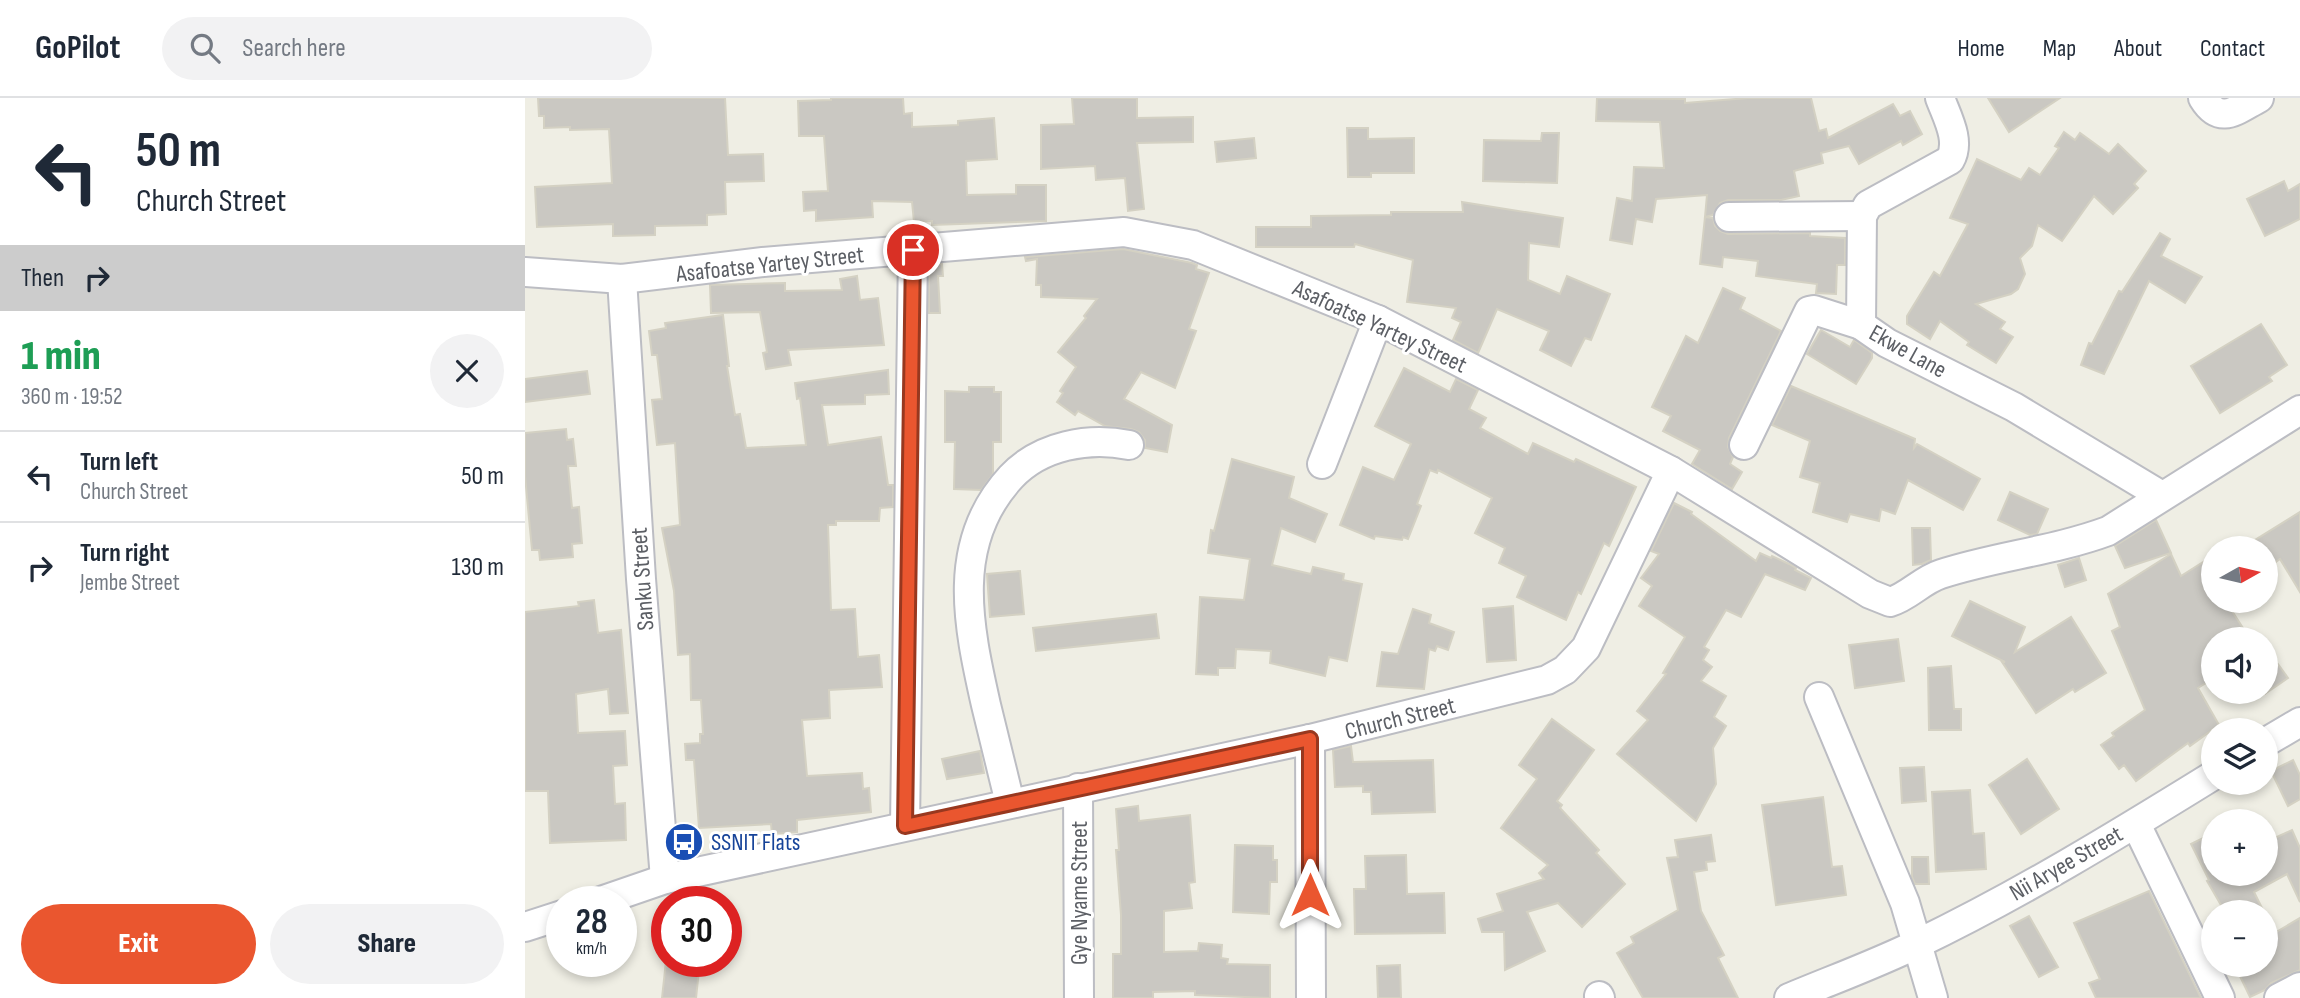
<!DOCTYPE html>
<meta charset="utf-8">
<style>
body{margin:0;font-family:"Sofia Sans Condensed",sans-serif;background:#f2f2f3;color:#1f2937;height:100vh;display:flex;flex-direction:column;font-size:26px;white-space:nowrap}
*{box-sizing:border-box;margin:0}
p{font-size:23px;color:#747a83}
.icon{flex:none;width:38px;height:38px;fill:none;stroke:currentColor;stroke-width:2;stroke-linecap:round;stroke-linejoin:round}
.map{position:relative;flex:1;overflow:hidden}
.sheet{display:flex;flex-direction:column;background:#fff;width:525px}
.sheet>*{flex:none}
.hud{background:#fff;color:#1f2937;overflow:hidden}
.needle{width:46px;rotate:82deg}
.fabs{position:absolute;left:1676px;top:438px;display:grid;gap:14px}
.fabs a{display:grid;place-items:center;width:77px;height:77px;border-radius:50%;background:#fff;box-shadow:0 4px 10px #0003;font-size:35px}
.speed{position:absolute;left:21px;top:788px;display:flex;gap:14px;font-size:35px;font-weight:700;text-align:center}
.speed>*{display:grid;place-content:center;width:91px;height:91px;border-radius:50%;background:#fff;box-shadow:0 4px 10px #0003;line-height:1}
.speed small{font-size:18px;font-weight:400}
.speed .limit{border:10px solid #d22;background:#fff;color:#111}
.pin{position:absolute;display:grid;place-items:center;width:60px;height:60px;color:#fff;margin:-30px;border:4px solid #fff;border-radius:50%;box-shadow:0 2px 7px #0007}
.me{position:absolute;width:77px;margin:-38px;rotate:0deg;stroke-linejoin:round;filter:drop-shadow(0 0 5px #0008)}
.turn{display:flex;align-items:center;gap:24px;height:147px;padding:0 21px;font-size:32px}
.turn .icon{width:91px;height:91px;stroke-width:2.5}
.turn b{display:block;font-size:49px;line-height:60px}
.then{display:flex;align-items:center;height:66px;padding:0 21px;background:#0003;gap:14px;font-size:26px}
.round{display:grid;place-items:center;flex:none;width:74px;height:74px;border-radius:37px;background:#f2f2f3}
.summary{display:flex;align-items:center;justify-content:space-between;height:119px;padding:0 21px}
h1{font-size:42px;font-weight:800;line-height:52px;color:#1e9e55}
.primary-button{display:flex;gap:14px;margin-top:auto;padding:14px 21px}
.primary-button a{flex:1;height:80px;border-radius:42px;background:#ea562f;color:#fff;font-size:28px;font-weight:800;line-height:80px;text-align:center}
.primary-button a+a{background:#f2f2f3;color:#1f2937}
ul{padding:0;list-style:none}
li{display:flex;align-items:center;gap:21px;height:91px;padding:0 21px;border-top:2px solid #e0e1e3}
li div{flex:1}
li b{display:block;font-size:26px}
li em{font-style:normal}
header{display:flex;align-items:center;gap:42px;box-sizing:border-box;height:98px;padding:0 35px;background:#fff;border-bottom:2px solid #e0e1e3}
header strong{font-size:33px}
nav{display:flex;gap:38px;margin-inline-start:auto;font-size:24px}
.search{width:490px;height:63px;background:#f2f2f3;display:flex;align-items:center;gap:18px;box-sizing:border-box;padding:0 24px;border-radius:38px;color:#747a83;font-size:26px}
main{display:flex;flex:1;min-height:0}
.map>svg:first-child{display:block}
.building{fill:#cac8c2;stroke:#d4d1c3;stroke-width:2}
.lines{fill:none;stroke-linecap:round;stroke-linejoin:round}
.minor-casing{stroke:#bcbdc3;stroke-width:32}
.minor{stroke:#fff;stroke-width:28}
.route-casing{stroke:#98381f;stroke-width:18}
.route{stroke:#ea562f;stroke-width:12}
.labels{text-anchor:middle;stroke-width:6;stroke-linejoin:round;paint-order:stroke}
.street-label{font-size:24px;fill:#5c5f65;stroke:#fff}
.transit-label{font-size:24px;fill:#164399;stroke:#fff;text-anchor:start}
</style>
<header>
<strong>GoPilot</strong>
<div class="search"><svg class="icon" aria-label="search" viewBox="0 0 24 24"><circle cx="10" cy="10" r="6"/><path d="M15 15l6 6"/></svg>Search here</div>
<nav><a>Home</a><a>Map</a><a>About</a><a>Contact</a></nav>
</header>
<main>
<section class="sheet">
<div class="hud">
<div class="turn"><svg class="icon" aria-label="left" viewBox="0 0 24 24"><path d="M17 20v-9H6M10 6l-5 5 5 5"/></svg><div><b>50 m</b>Church Street</div></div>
<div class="then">Then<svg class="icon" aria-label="right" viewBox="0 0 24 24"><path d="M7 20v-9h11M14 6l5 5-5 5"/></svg></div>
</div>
<div class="summary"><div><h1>1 min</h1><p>360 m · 19:52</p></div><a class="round"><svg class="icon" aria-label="close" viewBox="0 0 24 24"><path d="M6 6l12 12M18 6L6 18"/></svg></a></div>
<ul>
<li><svg class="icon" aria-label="left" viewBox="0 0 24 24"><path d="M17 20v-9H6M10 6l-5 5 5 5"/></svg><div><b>Turn left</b><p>Church Street</p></div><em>50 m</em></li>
<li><svg class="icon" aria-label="right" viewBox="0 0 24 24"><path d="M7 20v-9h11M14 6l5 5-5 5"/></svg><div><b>Turn right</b><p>Jembe Street</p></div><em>130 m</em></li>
</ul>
<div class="primary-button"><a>Exit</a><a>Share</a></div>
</section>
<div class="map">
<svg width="1775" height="900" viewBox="0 0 1775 900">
<rect width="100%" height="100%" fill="#efeee4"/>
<g class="building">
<polygon points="13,0 200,0 203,57 238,56 239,83 200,84 201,116 182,117 182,127 130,128 130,137 88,138 88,126 12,129 10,89 87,85 84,31 45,32 45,29 19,30 19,18 14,18"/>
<polygon points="306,0 378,0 379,16 387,15 387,29 433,27 433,23 469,20 472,61 441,63 442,97 491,96 491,87 521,87 521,123 407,127 407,123 389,124 387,104 347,103 348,119 291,123 291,112 279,113 278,94 303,93 299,38 274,38 273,3 306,2"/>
<polygon points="547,0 612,0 612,20 668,19 668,44 612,45 619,111 603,113 600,80 571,82 570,68 516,71 516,27 549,26"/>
<polygon points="1072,0 1160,1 1160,5 1223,0 1286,0 1294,33 1301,31 1303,40 1368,6 1375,18 1385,13 1397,36 1378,47 1376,43 1334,66 1324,48 1296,55 1298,65 1269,73 1274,98 1256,102 1203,102 1195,105 1188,117 1180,119 1182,97 1131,101 1127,124 1111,121 1107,146 1085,142 1092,100 1107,103 1109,69 1139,70 1135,24 1071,23"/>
<polygon points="1463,0 1535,0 1484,34"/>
<polygon points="822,30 843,30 843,41 889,40 889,75 846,75 846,79 823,79"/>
<polygon points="1539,34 1550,42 1555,35 1584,56 1593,46 1621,73 1609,86 1613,90 1588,116 1569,98 1537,143 1513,127 1507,148 1495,160 1500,176 1493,191 1486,196 1451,206 1480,224 1475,231 1488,239 1471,265 1442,247 1444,244 1415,223 1405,241 1382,226 1382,218 1409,174 1415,178 1443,126 1425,120 1452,61 1496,82 1504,70 1515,77 1534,50 1530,48"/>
<polygon points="1017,35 1034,35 1032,85 958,83 959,42 1016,43"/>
<polygon points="729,40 731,60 692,64 690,44"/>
<polygon points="1759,83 1763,93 1775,86 1775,121 1740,138 1722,101"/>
<polygon points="937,104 1038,120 1034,149 1004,145 1003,182 1035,196 1042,178 1085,196 1066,242 1060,240 1046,268 1015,252 1024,233 972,211 953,255 928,242 936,224 927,220 931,210 882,204 888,162 830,146 829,149 731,149 731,129 786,129 786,118 866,117 866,114 938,114"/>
<polygon points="1180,119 1188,120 1190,128 1195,133 1203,136 1285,135 1285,138 1320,140 1320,167 1312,167 1311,196 1291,195 1292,186 1231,178 1233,163 1198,159 1197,169 1175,166"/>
<polygon points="1635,135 1645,141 1636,158 1677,179 1660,205 1624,183 1579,276 1556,267 1564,245 1567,246 1594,193 1597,194"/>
<polygon points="598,151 667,165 672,167 671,171 684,175 664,231 671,233 650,290 616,274 599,301 647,327 642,354 620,350 620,342 614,334 606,331 580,328 553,313 550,317 532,304 538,295 535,293 551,269 533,254 561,220 559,218 572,201 516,199 516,187 511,187 512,161 501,163 500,159"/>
<polygon points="417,166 418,178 413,178 415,215 404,215 404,167"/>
<polygon points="332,178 335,202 353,200 359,247 263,252 266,267 241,271 238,255 242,254 235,214 186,215 185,187 260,185 260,193 317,192 315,181"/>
<polygon points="1198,190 1220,200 1215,211 1256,233 1204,340 1203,349 1208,359 1205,366 1217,374 1207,391 1167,366 1175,352 1138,333 1146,318 1127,309 1161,238 1173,245"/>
<polygon points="198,217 204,268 202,268 210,317 215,316 221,350 281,347 275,300 272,301 270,285 363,272 364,296 340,297 340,306 297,307 303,347 356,339 363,387 368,387 368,409 355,410 354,423 311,423 311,427 303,427 306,512 330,511 333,559 354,557 357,589 304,592 305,620 277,622 282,678 337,675 338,691 344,690 346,714 272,722 272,734 247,736 246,726 174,730 169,662 161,662 160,646 175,645 175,636 178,636 176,602 166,602 165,556 153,557 149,493 137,430 155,427 150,345 132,347 127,302 137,301 132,257 127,257 124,233 141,230 140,225"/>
<polygon points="1736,226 1762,267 1744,279 1747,283 1695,315 1666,268"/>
<polygon points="1296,232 1325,249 1329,242 1347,255 1347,260 1331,286 1282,256"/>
<polygon points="879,270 925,294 931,281 953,292 944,311 961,320 955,330 1003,356 1008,345 1049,364 1051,361 1111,389 1084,448 1079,445 1056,496 1053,494 1041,522 992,499 1001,478 974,465 980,450 950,435 967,400 913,372 912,375 905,372 892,406 896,408 883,441 878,439 877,442 850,438 849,441 815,427 838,369 869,382 886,346 850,328"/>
<polygon points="62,273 65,296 0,304 0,281"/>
<polygon points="1266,288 1390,341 1389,350 1392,346 1455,381 1438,412 1383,382 1370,416 1356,411 1354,423 1325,416 1322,424 1288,414 1295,385 1275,379 1285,343 1247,327"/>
<polygon points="444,289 469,289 469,294 476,294 476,344 468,344 468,376 456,392 429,391 430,344 420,344 420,293 444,294"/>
<polygon points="41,331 42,342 48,341 51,368 43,368 47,410 54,409 57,445 47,446 48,459 15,462 14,452 7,452 0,378 0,335"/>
<polygon points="707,361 769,379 764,400 802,416 790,444 756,430 747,467 786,476 788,469 819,476 818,482 837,486 822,563 804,559 800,578 745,565 746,553 711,551 710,570 693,570 693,577 671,576 675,499 719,502 725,461 683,455 686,432 689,433"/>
<polygon points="1485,394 1523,411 1512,436 1505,437 1473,422"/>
<polygon points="1149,405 1167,414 1166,416 1231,463 1235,455 1246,460 1247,458 1264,466 1271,470 1270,472 1286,480 1280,492 1240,476 1216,519 1201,512 1179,549 1184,552 1178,562 1187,569 1176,583 1201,598 1189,619 1201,628 1188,650 1191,686 1171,723 1092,656 1123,622 1112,613 1141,576 1138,575 1160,539 1114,508 1127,488 1116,480 1134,456 1126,453"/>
<polygon points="1775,414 1775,494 1755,461 1741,471 1741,450 1717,450"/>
<polygon points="1631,422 1646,455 1600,470 1590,448"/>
<polygon points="1387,430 1405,430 1406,462 1397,466 1388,467"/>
<polygon points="1646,456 1656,478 1689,457 1689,502 1700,502 1725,541 1689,541 1689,580 1673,590 1694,627 1665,648 1663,645 1611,683 1599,667 1594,671 1576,647 1589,638 1587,635 1620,612 1587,533 1595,529 1583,496"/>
<polygon points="1554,460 1561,482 1540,489 1533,467"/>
<polygon points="495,473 499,516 465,519 462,476"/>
<polygon points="69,502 73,535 96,532 103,615 85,616 83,591 51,596 53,635 100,633 102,667 88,668 90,706 100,705 101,742 25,745 23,693 0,693 0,514 54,508 53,504"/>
<polygon points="1445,503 1500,529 1490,554 1546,519 1581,575 1550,594 1548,591 1511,615 1477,564 1480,564 1427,538"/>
<polygon points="988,508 991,562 962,564 958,511"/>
<polygon points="888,511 906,517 904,525 929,534 923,552 912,548 910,553 904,551 899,591 852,588 857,554 873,556"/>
<polygon points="631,516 634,540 511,553 508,530"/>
<polygon points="1373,541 1379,583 1330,590 1324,547"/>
<polygon points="1753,566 1763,580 1741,595 1741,574"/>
<polygon points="1426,568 1429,611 1436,611 1436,632 1404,632 1403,570"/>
<polygon points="1027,621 1069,652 1032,703 1037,707 1035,710 1074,752 1071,755 1100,786 1057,829 1033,805 1002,814 1020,853 980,872 979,834 957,834 953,821 978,813 972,796 1019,781 1014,775 1023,767 976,730 1012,681 994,667"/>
<polygon points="826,648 828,664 908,662 910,714 847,716 846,694 838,694 838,688 810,689 808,652"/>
<polygon points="455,653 459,675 422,681 417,661"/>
<polygon points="1502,661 1534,711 1496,736 1464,687"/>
<polygon points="1768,662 1775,677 1775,701 1763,708 1746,673"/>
<polygon points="1399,669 1401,703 1377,705 1375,670"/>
<polygon points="1445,692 1448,736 1459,735 1461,771 1411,774 1407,694"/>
<polygon points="1298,699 1307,769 1317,768 1321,797 1251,807 1237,707"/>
<polygon points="613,708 614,723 665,717 670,784 664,785 667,810 639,813 639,854 673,853 674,845 697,847 696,860 703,861 702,866 745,867 745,900 670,897 670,893 628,894 628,900 588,900 588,856 596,856 596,817 591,752 594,752 591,711"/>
<polygon points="1767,732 1775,750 1775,804 1762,776 1729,794 1739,814 1700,814 1682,783 1684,782 1666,746 1684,737 1689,747 1689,775 1741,775 1741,744"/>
<polygon points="1186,737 1190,763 1181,764 1182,772 1169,774 1176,813 1199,857 1193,860 1213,900 1118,900 1092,855 1109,845 1106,839 1153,812 1142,760 1153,759 1150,742"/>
<polygon points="174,738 175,755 155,756 153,739"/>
<polygon points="710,747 748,748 748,762 752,762 752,784 745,784 744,816 708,814"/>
<polygon points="881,757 882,796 919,795 920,835 830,836 829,791 841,791 840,758"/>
<polygon points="1387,759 1403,759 1404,786 1390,786 1387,779"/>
<polygon points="1624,793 1676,900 1571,900 1564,885 1575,881 1549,825"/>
<polygon points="1504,818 1533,869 1514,879 1485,828"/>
<polygon points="1775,820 1775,872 1746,885 1740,892 1725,899 1709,866 1741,866 1741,840"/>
<polygon points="141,863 175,863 171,900 137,900"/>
<polygon points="875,867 876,900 853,900 852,868"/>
</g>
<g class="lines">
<g class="minor-casing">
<g id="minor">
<path d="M 1415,0 C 1422,19 1436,43 1425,62 L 1343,107 L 1337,118 L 1336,227 L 1362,245 L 1489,309 L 1637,398"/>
<path d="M 1678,0 C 1695,28 1711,12 1734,0"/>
<polyline points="1204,119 1337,118"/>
<path d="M 0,174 L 97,181 L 238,164 L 599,134 L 668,147 L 853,222 L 1146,373 L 1345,496 L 1365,504 C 1383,499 1397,482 1416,476 C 1471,458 1529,453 1583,433 L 1775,312"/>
<polyline points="97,181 116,481 140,781"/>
<polyline points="1219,347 1284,213 1289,212 1336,227"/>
<polyline points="797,366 853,222"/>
<polyline points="1294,599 1380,805 1408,900"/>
<polyline points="785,641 786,900"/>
<polyline points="1741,644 1775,624"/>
<polyline points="553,690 554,900"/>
<path d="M 485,705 C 477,673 469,640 461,607 C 443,527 425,445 486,379 C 516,347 564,339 604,347"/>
<polyline points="1611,726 1695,900"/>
<polyline points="380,728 388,152"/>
<polyline points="76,803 140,781 785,641 1022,582 1040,572 1061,550 1146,373"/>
<polyline points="0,829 37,817"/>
<polyline points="1074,898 1075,900"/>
<path d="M 1264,900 C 1307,882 1351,866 1392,846 C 1494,797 1592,737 1689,677"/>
<polyline points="1754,900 1775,889"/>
</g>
</g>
<use href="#minor" class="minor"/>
</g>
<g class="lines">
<g class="route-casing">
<polyline id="route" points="388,152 380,728 785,641 785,797"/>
</g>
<use href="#route" class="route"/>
</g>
<defs>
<g id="bus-disc" transform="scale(2.0125)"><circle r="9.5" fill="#1a4fb4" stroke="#fff"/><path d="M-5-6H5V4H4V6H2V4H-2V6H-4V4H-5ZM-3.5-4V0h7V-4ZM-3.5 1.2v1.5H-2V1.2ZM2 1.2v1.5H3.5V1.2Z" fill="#fff"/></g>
</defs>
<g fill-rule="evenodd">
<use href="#bus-disc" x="159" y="744"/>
</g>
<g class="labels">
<g class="street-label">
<text transform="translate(245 166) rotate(-6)" y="8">Asafoatse Yartey Street</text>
<text transform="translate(855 228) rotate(25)" y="8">Asafoatse Yartey Street</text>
<text transform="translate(1383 253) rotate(29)" y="8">Ekwe Lane</text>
<text transform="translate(117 481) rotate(-94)" y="8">Sanku Street</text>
<text transform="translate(875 620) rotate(-14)" y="8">Church Street</text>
<text transform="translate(1541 765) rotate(-30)" y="8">Nii Aryee Street</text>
<text transform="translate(554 795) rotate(-90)" y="8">Gye Nyame Street</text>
</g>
<g class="transit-label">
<text x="186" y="752">SSNIT Flats</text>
</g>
</g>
</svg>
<div class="fabs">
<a><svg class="needle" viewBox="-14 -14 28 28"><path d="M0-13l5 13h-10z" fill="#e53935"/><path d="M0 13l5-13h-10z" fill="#747a83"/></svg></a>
<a><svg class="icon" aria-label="sound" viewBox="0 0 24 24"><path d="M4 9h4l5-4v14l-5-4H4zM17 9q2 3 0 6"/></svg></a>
<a><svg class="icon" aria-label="layers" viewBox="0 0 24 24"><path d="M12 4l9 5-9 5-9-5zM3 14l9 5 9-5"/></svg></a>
<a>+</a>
<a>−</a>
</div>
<div class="speed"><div>28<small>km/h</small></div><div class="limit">30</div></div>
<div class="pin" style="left:388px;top:152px;background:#d93025"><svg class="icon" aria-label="arrive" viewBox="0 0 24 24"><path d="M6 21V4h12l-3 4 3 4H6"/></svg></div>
<svg class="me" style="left:785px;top:797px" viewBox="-20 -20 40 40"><path d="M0-17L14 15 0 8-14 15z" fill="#ea562f" stroke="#fff" stroke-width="4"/></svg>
</div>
</main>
